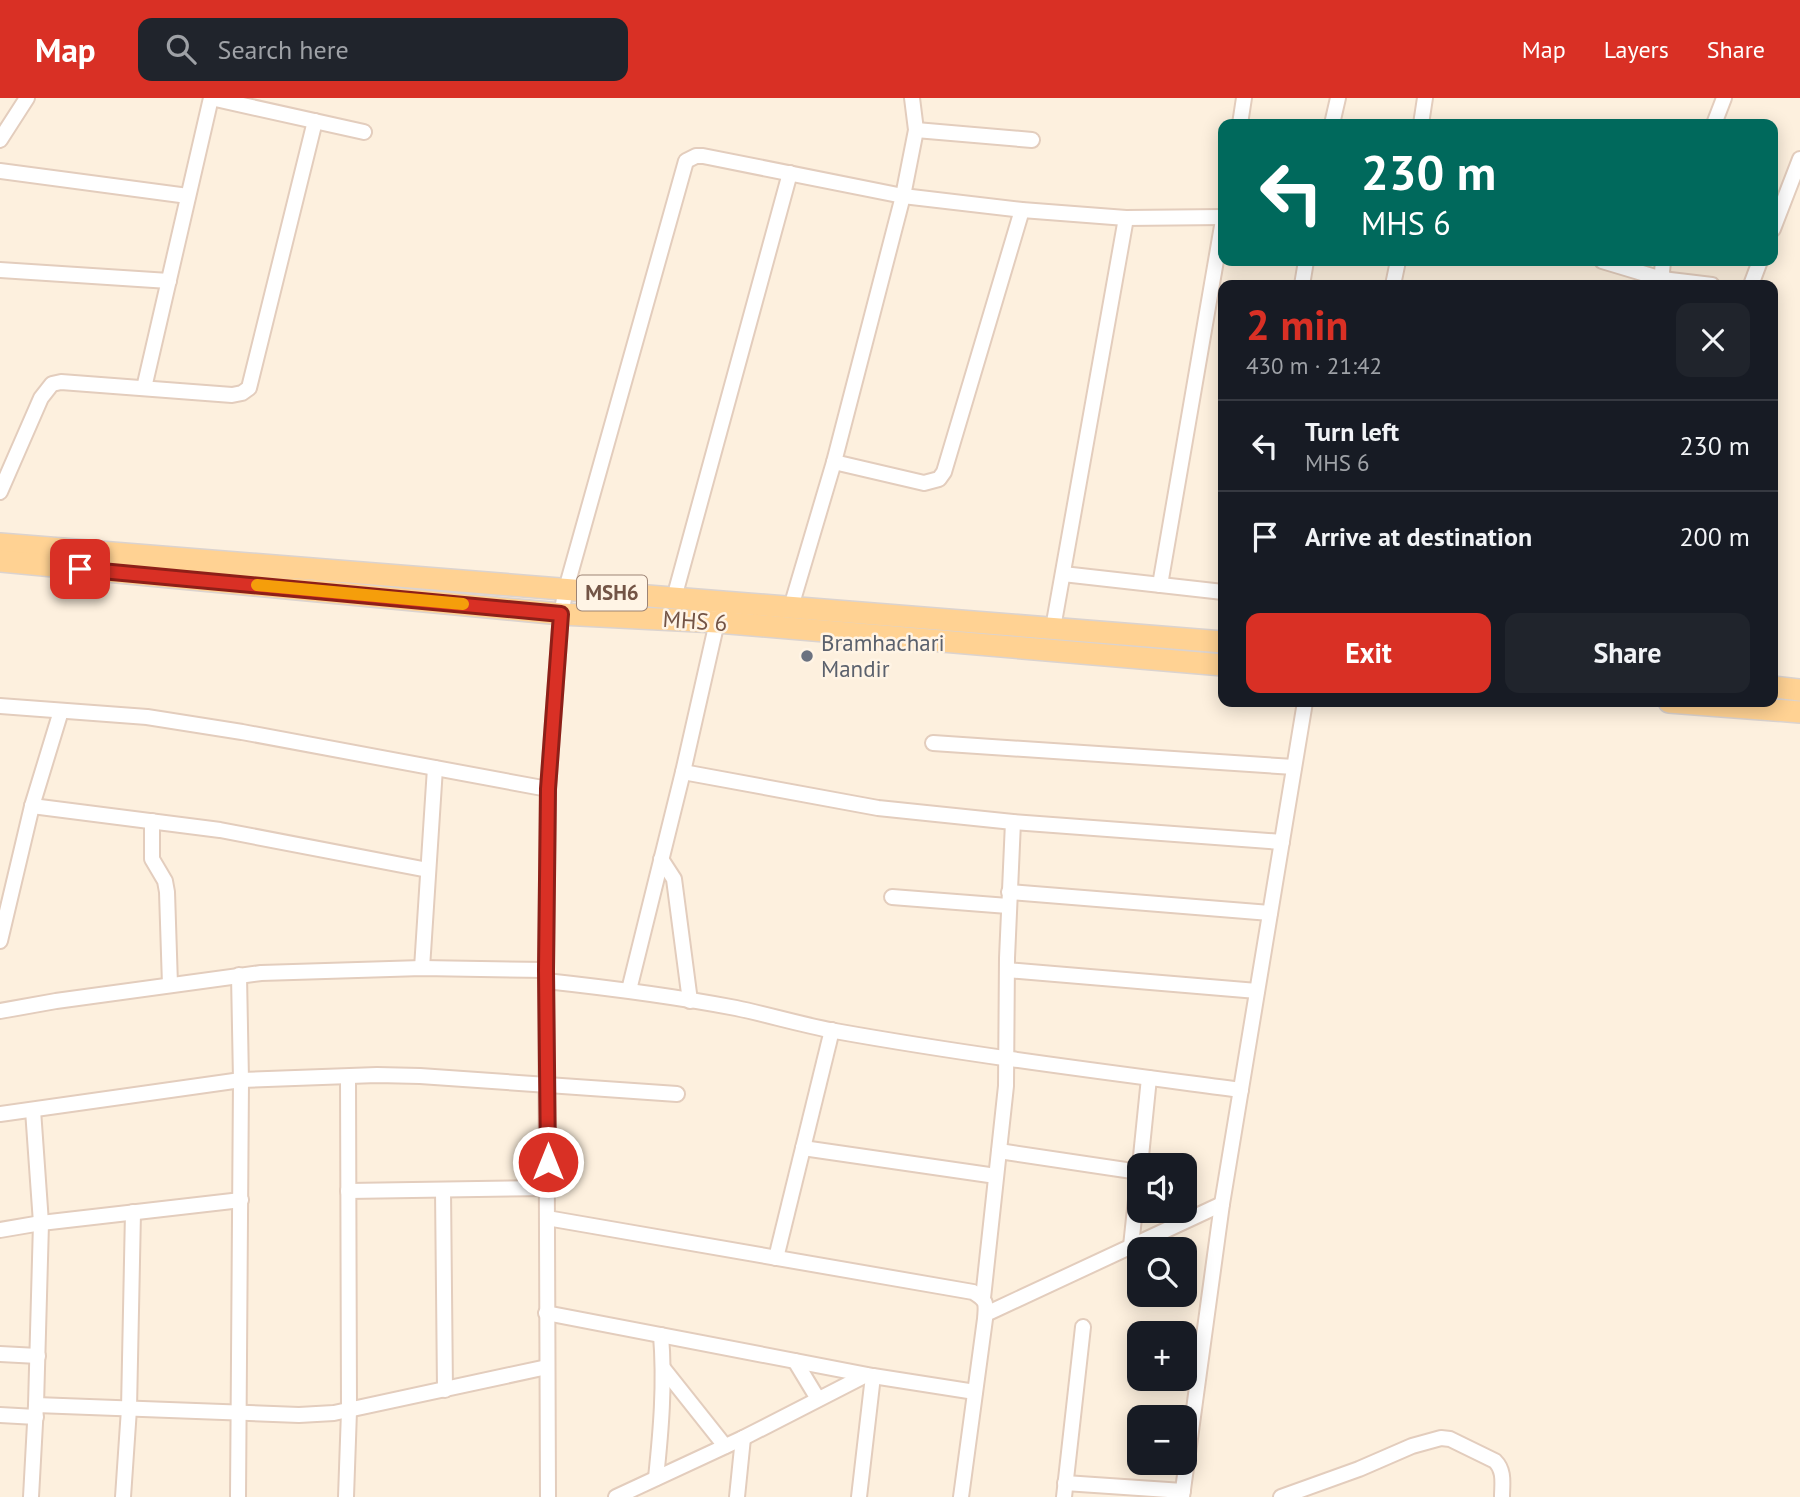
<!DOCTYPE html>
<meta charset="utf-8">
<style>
body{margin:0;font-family:"PT Sans",sans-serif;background:#20242c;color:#f1f3f6;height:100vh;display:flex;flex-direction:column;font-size:26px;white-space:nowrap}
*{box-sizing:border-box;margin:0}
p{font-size:23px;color:#9ea1a6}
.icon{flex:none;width:38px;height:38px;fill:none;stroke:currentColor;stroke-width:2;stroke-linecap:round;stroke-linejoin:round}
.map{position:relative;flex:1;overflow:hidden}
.panel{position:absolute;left:1218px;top:182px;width:560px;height:427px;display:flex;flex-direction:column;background:#171b24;border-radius:14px;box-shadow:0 4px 18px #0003}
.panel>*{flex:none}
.banner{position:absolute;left:1218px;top:21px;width:560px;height:147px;border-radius:14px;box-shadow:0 4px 18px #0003;background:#00695c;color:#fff;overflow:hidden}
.controls{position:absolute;left:1127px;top:1055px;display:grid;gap:14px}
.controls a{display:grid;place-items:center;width:70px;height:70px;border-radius:14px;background:#171b24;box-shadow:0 4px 18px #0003;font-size:35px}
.pin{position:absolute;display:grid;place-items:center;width:60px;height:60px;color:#fff;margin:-30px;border-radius:14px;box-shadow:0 4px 10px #0006}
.me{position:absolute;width:77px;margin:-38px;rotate:0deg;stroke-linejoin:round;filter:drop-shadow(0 0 5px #0008)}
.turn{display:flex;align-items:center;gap:24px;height:147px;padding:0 28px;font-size:32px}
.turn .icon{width:91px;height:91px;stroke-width:2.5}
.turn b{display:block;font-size:49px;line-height:60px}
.round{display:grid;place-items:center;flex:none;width:74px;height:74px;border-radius:14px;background:#20242c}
.head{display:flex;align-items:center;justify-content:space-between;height:119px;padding:0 28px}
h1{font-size:42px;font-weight:600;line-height:52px;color:#d93025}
.primary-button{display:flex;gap:14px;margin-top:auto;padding:14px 28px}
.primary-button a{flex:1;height:80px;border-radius:14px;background:#d93025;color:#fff;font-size:28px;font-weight:600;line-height:80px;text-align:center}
.primary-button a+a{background:#20242c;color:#f1f3f6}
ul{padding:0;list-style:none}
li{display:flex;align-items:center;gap:21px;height:91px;padding:0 28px;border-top:2px solid #363941}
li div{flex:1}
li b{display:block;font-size:26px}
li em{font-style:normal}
header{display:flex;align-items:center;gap:42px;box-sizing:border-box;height:98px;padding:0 35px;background:#d93025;color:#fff}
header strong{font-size:33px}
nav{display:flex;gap:38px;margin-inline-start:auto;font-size:24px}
.search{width:490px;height:63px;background:#20242c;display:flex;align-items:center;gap:18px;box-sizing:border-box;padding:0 24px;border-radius:14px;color:#9ea1a6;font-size:26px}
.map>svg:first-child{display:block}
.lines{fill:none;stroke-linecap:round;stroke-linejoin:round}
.minor-casing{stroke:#e3cdbd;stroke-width:18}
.primary-casing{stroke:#dbd3cf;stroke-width:24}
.minor{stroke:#fff;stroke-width:14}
.primary{stroke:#ffd293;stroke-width:21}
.route-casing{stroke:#8d1f18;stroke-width:18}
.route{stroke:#d93025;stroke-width:12}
.slow{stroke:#f59e0b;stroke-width:12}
.worship-dot{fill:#6b7280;stroke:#fff4e5;stroke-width:2.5}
.labels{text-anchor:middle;stroke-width:5;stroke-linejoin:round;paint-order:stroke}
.shield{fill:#fff4e5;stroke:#9d8475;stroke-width:2}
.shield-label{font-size:21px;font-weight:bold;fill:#735445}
.street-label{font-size:23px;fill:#735445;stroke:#fff4e5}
.worship-label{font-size:23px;fill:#5b616d;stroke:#fff4e5;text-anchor:start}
</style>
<header>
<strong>Map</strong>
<div class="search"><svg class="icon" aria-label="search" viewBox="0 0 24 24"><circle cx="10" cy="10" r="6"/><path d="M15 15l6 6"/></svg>Search here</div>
<nav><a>Map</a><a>Layers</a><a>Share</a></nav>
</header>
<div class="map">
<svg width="1800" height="1399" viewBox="0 0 1800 1399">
<rect width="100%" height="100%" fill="#fdf0de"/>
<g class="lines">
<g class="minor-casing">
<g id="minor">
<polyline points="211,0 364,34"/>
<polyline points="1240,26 1244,0"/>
<polyline points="1332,26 1338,0"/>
<polyline points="1421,26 1425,0"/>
<polyline points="1714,26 1724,0"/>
<polyline points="916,32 1032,42"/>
<polyline points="0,42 27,0"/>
<polyline points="0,73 188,98"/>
<polyline points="1773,131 1800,61"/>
<polyline points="1602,163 1662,181 1712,187"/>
<polyline points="1663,163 1662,174 1664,186"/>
<polyline points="0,172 169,183"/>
<polyline points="1302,187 1306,163"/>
<polyline points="1393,187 1398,163"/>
<polyline points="1751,187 1760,163"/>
<polyline points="144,290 211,0"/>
<polyline points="834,364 924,385 939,381 944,374 1022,112"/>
<polyline points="0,394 41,300 52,286 61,284 232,297 242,295 249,290 315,23"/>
<polyline points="1063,476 1223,494"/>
<polyline points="1160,487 1223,122"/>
<polyline points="674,500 790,75"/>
<polyline points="791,509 834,364 903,98 916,32 912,0"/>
<polyline points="1053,530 1126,120"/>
<polyline points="0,608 147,619 242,634 548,691"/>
<polyline points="933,645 1294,669"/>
<polyline points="683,674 878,710 1013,724 1282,744"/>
<polyline points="32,708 220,732 428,772"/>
<polyline points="152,723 152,761 165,783 167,794 170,887"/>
<polyline points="661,761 674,781 690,903"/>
<polyline points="1009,794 1270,815"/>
<polyline points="892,799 1008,808"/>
<polyline points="0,843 32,708 61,613"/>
<polyline points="422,870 435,670"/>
<polyline points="1007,872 1257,893"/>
<path d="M 546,883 C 610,890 673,898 736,910 C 769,917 802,927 835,933 C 969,957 1105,974 1241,992"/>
<polyline points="629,892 683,674 719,515"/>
<polyline points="0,913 56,903 261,875 422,870 546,872"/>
<polyline points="0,1016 241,982 377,977 420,978 677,996"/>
<polyline points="803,1050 996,1078"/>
<polyline points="999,1053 1139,1074"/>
<polyline points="1140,1068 1149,980"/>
<polyline points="443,1092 445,1292"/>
<polyline points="348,1093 548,1090"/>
<path d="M 547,1120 L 973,1194 C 988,1203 986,1206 985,1221 L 961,1399"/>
<polyline points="0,1132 41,1125 241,1102"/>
<polyline points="1131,1148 1139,1073"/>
<polyline points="776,1160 832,932"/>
<polyline points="983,1200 1006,988 1007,860 1013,724"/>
<polyline points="546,1215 873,1278 859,1399"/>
<polyline points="986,1216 1222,1106"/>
<polyline points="0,1256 38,1258"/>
<polyline points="795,1263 818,1301"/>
<polyline points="663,1270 725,1348"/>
<polyline points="873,1278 975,1294"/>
<polyline points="36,1307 299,1317 334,1315 547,1269"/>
<polyline points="0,1317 36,1319"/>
<path d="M 656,1380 C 661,1332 665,1286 661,1237"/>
<polyline points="1065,1385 1183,1393"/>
<polyline points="31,1399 36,1307 41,1125 33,1012"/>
<polyline points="123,1399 129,1311 133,1114"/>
<polyline points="238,1399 241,982 239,877"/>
<polyline points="346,1399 349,1313 348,979"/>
<polyline points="548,1399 546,872 548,691 561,516 566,491 686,63 696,58 703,58 903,98 1022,112 1126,120 1223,119"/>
<polyline points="616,1399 743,1340 866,1277"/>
<polyline points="737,1399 743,1340"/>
<polyline points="1064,1399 1083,1229"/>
<polyline points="1182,1399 1222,1106 1305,604"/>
<path d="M 1281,1399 L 1359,1371 L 1412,1348 L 1441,1340 L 1450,1341 L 1495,1363 C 1505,1373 1502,1386 1502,1399"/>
</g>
</g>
<g class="primary-casing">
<g id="primary">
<polyline points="0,446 1223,544"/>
<polyline points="0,463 561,516 717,524 1223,567"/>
<polyline points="1773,589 1800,592"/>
<polyline points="1669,604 1800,614"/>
</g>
</g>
<use href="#minor" class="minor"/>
<use href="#primary" class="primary"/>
</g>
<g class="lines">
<g class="route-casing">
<polyline id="route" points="80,471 561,516 548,691 546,872 548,1064"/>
</g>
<use href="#route" class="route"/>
<polyline class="slow" points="257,487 463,506"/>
</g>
<circle class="worship-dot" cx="807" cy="558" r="7"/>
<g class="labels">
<rect class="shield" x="577" y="477.5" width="70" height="35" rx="5"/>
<g class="shield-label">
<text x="612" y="502">MSH6</text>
</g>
<g class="street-label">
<text transform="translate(695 523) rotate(4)" y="8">MHS 6</text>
</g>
<g class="worship-label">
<text x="821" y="553">Bramhachari<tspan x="821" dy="26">Mandir</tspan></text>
</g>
</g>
</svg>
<div class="controls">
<a><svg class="icon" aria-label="sound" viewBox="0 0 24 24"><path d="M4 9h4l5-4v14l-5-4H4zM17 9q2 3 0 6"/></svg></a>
<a><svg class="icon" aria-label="search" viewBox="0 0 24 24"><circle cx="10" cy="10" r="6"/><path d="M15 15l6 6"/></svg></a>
<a>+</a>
<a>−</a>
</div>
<div class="pin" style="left:80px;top:471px;background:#d93025"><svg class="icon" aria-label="arrive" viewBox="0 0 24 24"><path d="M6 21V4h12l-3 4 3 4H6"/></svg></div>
<svg class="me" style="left:548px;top:1064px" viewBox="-20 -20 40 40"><circle r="17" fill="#d93025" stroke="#fff" stroke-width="3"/><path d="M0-11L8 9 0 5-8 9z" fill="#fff"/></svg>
<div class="banner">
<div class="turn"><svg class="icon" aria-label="left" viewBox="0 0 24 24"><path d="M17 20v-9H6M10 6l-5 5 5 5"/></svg><div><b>230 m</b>MHS 6</div></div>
</div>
<section class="panel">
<div class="head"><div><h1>2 min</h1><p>430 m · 21:42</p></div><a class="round"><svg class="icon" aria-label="close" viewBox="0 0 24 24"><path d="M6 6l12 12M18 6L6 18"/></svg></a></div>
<ul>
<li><svg class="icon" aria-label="left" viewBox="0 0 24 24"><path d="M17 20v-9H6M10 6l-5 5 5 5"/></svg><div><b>Turn left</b><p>MHS 6</p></div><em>230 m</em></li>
<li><svg class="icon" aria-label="arrive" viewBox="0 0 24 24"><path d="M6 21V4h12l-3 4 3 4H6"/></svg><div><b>Arrive at destination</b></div><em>200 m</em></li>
</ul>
<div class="primary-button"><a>Exit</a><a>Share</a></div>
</section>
</div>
